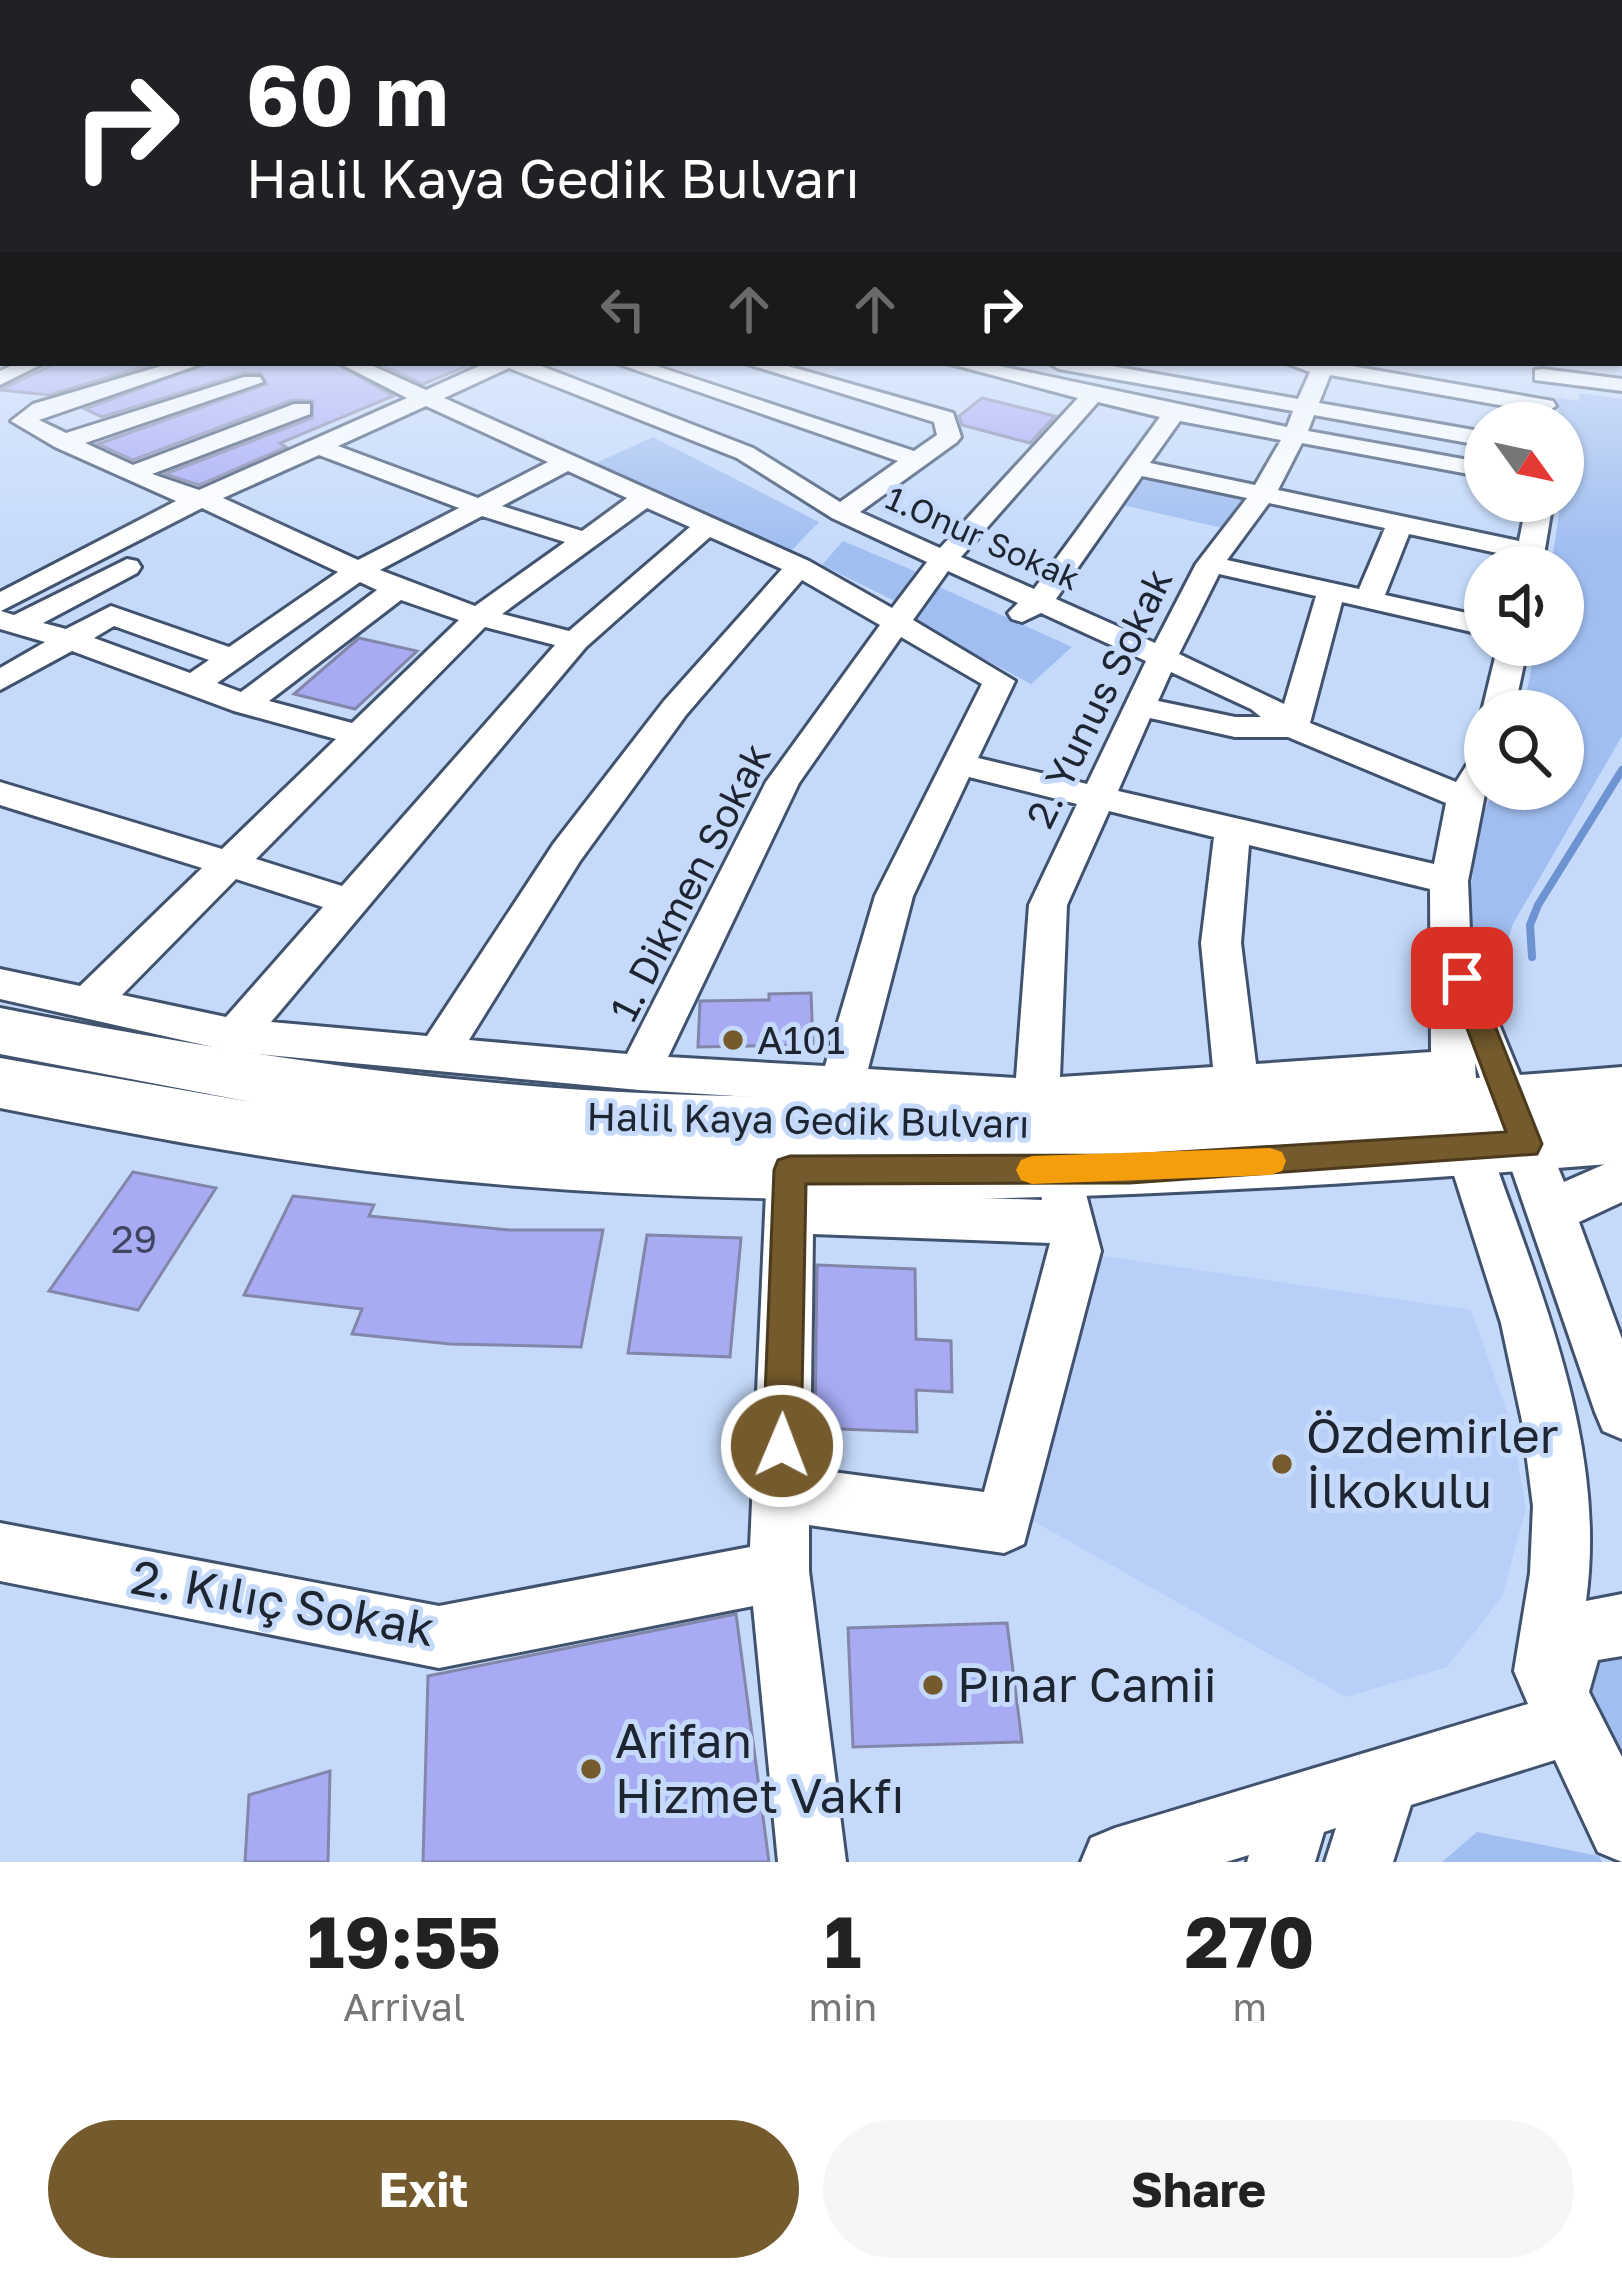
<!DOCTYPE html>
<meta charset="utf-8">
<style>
body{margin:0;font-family:"Golos Text",sans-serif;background:#f6f6f6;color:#222;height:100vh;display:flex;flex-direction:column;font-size:45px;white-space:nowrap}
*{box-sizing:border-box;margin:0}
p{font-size:39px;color:#767676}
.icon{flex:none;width:66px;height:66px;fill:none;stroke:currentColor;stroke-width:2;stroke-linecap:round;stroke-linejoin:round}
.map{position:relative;height:1862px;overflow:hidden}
.details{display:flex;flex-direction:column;background:#fff;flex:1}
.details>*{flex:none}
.banner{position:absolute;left:0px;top:0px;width:1623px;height:366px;box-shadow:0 3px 9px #0004;background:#202124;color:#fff;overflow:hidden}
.needle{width:78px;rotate:123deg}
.controls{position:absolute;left:1464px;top:402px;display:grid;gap:24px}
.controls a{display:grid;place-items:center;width:120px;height:120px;border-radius:50%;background:#fff;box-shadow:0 3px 9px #0004;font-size:60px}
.pin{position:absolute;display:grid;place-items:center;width:102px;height:102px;color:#fff;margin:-51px;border-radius:24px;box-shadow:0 6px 18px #0006}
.me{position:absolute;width:132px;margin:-66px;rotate:1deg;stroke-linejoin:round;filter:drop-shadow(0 0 9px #0008)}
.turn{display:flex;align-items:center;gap:42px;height:252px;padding:0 48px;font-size:54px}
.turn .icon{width:156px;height:156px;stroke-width:2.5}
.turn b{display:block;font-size:84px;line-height:102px}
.lanes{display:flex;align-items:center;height:114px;padding:0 48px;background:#0003;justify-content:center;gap:60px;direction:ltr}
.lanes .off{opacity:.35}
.eta{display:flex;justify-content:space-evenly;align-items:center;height:204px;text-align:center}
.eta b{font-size:72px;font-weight:700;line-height:84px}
.action{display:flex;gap:24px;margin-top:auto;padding:24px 48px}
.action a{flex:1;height:138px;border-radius:72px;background:#745a2c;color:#fff;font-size:48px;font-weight:700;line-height:138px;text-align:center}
.action a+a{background:#f6f6f6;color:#222}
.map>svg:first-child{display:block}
.built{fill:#b8d0f8}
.green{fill:#a0bef0}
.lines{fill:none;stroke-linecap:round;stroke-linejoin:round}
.stream{stroke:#6d93d2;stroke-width:8}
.building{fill:#a6abf4;stroke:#8286a8;stroke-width:3}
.minor-casing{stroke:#41526e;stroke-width:6}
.highway-casing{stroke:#41526e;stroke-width:6}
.minor{fill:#fff;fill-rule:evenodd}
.highway{fill:#fff;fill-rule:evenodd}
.route{fill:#745a2c;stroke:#4b3a1d;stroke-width:3}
.slow{fill:#f59e0b}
.poi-dot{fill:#745a2c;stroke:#c5dafb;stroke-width:4.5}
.labels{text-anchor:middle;stroke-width:10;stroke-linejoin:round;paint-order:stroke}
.far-street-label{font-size:33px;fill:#1d2531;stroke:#c5dafb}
.street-label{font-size:39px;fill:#1d2531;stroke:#c5dafb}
.poi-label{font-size:39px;fill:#1d2531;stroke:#c5dafb;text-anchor:start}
.near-number-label{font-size:39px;fill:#3f4662}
.near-poi-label{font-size:48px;fill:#1d2531;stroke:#c5dafb;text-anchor:start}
.near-street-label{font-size:48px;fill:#1d2531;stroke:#c5dafb}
</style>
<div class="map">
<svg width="1622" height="1862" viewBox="0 0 1622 1862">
<rect width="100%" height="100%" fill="#c5dafb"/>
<polygon class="built" points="1096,1255 1471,1310 1510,1420 1526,1508 1502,1597 1447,1667 1346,1697 1033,1521"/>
<g class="green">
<path d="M 1580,393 L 1622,399 L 1622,736 L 1513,924 L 1505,948 L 1488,959 C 1459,934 1472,891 1475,856 L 1472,850 L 1478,823 L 1495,789 L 1563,789 L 1563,711 L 1523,711 L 1536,645 L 1563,645 L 1563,567 L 1551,567 L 1567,461 L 1557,397 L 1578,401 Z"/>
<polygon points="653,437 819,522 790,552 594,464"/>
<polygon points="1140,476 1246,500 1227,529 1118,504"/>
<polygon points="843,541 919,573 897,602 822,565"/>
<polygon points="937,586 1072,647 1031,684 909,619"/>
<polygon points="1622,1639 1622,1758 1598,1734 1579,1665"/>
<polygon points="1477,1832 1599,1856 1602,1862 1442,1862"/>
</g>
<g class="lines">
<polyline class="stream" points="1532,957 1530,925 1538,905 1622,770"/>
</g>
<g class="building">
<polygon points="56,363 156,363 49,395 0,390"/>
<polygon points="208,363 335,363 393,396 280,443 286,447 199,485 165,474 312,418 313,401 292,400 133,460 98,444 267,384 260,373 244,373 102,417 85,409"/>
<polygon points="377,363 472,363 472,364 423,384"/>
<polygon points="982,398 1055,416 1030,443 962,425 959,416"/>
<polygon points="359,638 417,651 355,709 294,694"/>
<polygon points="811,993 813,1045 698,1047 700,1001 769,1000 769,994"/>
<polygon points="133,1172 216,1188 138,1310 49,1291"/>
<polygon points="293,1196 374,1205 369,1216 509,1230 603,1230 581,1347 450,1344 352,1334 362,1309 244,1295"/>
<polygon points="647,1235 741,1238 730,1357 628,1353"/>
<polygon points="817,1265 915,1269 916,1339 951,1341 952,1392 916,1390 917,1432 815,1428"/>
<polygon points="736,1614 769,1862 423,1862 428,1676"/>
<polygon points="1007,1623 1022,1742 853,1747 848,1628"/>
<polygon points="330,1771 328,1862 245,1862 249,1795"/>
</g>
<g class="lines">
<g class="minor-casing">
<g id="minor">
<polygon points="1620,312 1622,313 1622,325 1620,324"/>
<polygon points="3,340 3,352 0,353 0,341"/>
<polygon points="17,363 44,363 0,385 0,371"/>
<path d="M 172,363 L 204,363 L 39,420 L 66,433 L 244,377 L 260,377 L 263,382 L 85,443 L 133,465 L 294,404 L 310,404 L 310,414 L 152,474 L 199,490 L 407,398 L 339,363 L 366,363 L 426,390 L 486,363 L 533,363 L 753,448 L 840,502 L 898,461 L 616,363 L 647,363 L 914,451 L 937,435 L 934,422 L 744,363 L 777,363 L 953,413 L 961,437 L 957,442 L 860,512 L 940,548 L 1078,398 L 947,363 L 985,363 L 1287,427 L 1293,411 L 1059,369 L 1049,363 L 1095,363 L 1298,399 L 1310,372 L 1286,363 L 1334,363 L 1553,401 L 1556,406 L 1545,413 L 1330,375 L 1319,403 L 1485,432 L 1485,446 L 1314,415 L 1308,431 L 1485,463 L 1485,477 L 1302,443 L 1278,490 L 1519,541 L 1527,501 L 1553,501 L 1542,567 L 1514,567 L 1516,557 L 1409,534 L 1385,595 L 1485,617 L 1485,635 L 1342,602 L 1310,723 L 1456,782 L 1473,755 L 1485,752 L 1486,789 L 1468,881 L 1471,956 L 1564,1182 L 1605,1164 L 1622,1162 L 1622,1202 L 1579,1222 L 1622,1339 L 1622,1439 L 1603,1431 L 1595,1412 L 1475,1063 C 1477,1125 1503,1181 1523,1240 C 1564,1355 1603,1478 1586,1601 L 1622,1594 L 1622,1656 L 1598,1660 L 1589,1692 L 1622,1757 L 1622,1862 L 1598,1852 L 1555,1760 L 1411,1805 L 1393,1862 L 1325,1862 L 1336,1828 L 1324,1832 L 1315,1862 L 1247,1862 L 1249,1855 L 1226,1862 L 1081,1862 L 1091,1838 L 1115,1828 L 1528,1704 L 1514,1671 L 1530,1573 L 1533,1506 L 1522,1421 L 1501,1323 L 1432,1106 L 1432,1087 L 1037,1115 L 639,1090 L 235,1052 L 0,999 L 0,969 L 80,986 L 202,868 L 0,805 L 0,782 L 222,849 L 336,739 L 234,711 L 72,651 L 0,690 L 0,668 L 45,642 L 0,629 L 0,592 L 176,501 L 55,447 L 11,421 L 33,404 ZM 509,368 L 737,458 L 832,518 L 927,562 L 892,608 L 809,561 L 444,398 ZM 1098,402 L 1160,417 L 1034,589 L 961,557 ZM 426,406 L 548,462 L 478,498 L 338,446 ZM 1180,421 L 1281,440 L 1255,485 L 1150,463 ZM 319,455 L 459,508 L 358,560 L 223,498 ZM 568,471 L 627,498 L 582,531 L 502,506 ZM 1142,476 L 1247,498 L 1196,564 L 1155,643 L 1056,599 ZM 1269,503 L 1385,528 L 1359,589 L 1227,560 ZM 202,508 L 338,572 L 229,647 L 111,606 L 66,629 L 43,623 L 137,573 L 141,567 L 137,561 L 127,559 L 14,615 L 1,611 ZM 647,508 L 690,527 L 569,631 L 502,614 ZM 482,516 L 565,542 L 475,606 L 380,570 ZM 710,537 L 782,569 L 664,701 L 554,843 L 427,1036 L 271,1022 L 586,647 ZM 948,571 L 1018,603 L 1008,613 L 1012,619 L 1022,622 L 1041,613 L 1146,661 L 1087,784 L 978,758 L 1015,681 L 913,620 ZM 1219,574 L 1316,596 L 1284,704 L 1179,654 ZM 802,580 L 880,625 L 766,782 L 627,1054 L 469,1040 L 580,861 L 686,715 ZM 360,582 L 377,590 L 241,692 L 217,683 ZM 401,600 L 459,620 L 352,723 L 269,701 ZM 114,626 L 209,660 L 190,673 L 94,638 ZM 485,627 L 555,645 L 342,886 L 256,859 ZM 901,637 L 982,684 L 875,896 L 825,1066 L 668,1057 L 799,783 ZM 1171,672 L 1251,709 L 1261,717 L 1235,717 L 1158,701 ZM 1150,718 L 1235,737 L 1288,737 L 1446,803 L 1434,864 L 1118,791 ZM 969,777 L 1077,804 L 1029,905 L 1016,1078 L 868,1069 L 913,896 ZM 1109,811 L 1214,837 L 1201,943 L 1213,1067 L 1060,1077 L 1067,905 ZM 1249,845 L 1430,889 L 1431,1052 L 1256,1064 L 1241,943 ZM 236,879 L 323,907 L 226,1017 L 122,995 Z"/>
<polygon points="1543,369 1622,379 1622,391 1535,380 1535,370"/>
<polygon points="1498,645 1528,645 1514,711 1485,711 1485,715 1482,711"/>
<path d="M 790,1150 L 806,1156 L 813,1170 L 813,1192 L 1042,1200 L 1037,1170 L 1044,1156 L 1060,1150 L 1076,1156 L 1101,1251 L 1024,1544 L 1004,1553 L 809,1525 L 809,1571 L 846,1862 L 778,1862 L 753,1606 L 439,1668 L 0,1581 L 0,1523 L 439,1606 L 750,1547 L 767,1170 L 774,1156 ZM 813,1234 L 1050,1243 L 984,1492 L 810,1469 Z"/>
</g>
</g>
<g class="highway-casing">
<path id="highway" d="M 0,1008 C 172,1042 344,1071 519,1085 C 639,1096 760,1097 881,1097 C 1128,1098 1375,1088 1622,1067 L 1622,1163 C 1216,1195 807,1220 402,1175 C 266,1160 133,1134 0,1108 L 0,1058 L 251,1102 L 0,1054 Z"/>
</g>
<use href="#minor" class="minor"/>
<use href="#highway" class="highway"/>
</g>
<linearGradient id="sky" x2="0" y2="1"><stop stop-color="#77a7df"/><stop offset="0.53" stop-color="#e5eefd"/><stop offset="1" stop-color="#e5eefd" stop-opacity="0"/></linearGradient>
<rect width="1622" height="549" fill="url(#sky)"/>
<polygon class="route" points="1462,967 1476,978 1542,1144 1537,1154 1130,1183 806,1184 801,1446 796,1460 782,1465 768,1460 763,1446 774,1170 778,1160 790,1156 1130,1155 1506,1132 1448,978"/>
<polygon class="slow" points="1270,1148 1282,1152 1286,1161 1282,1171 1270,1175 1032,1184 1021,1180 1016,1170 1021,1160 1032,1156"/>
<g class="poi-dot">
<circle cx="733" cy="1040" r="12"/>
<circle cx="1282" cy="1464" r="12"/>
<circle cx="933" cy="1685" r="12"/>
<circle cx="591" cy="1769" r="12"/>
</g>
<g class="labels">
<g class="far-street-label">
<text transform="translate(983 538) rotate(24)" y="12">1.Onur Sokak</text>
</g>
<g class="street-label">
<text transform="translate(1099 698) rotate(-64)" y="14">2. Yunus Sokak</text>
<text transform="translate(690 882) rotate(-63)" y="14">1. Dikmen Sokak</text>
<text transform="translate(808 1120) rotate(1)" y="14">Halil Kaya Gedik Bulvarı</text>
</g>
<g class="poi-label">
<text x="757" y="1054">A101</text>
</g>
<g class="near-number-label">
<text x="134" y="1253">29</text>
</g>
<g class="near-poi-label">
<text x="1306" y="1453">Özdemirler<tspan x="1306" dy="55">İlkokulu</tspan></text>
<text x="957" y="1702">Pınar Camii</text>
<text x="615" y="1758">Arifan<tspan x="615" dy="55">Hizmet Vakfı</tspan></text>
</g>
<g class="near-street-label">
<text transform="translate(283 1603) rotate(10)" y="17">2. Kılıç Sokak</text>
</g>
</g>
</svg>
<div class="controls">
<a><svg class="needle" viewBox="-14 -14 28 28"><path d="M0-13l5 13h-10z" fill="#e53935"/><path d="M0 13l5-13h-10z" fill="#767676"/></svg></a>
<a><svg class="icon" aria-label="sound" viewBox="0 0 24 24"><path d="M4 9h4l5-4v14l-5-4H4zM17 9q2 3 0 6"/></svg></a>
<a><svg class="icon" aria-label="search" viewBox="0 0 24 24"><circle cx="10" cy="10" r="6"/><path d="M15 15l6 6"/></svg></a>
</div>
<div class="pin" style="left:1462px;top:978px;background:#d93025"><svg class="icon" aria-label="arrive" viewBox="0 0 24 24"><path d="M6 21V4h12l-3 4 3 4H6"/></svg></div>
<svg class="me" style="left:782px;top:1446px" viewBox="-20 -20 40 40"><circle r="17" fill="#745a2c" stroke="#fff" stroke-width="3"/><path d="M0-11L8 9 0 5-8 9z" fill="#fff"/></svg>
<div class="banner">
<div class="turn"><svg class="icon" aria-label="right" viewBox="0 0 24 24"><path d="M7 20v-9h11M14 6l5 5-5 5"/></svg><div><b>60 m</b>Halil Kaya Gedik Bulvarı</div></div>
<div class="lanes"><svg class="icon off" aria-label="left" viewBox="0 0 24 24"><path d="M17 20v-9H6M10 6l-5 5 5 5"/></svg><svg class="icon off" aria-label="ahead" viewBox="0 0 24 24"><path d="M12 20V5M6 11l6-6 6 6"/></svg><svg class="icon off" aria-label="ahead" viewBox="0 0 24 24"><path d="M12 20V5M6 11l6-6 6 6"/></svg><svg class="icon" aria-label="right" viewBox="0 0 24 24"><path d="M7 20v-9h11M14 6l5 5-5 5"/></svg></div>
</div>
</div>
<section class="details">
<div class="eta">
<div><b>19:55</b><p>Arrival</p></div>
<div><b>1</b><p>min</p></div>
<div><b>270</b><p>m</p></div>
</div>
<div class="action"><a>Exit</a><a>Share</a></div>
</section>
